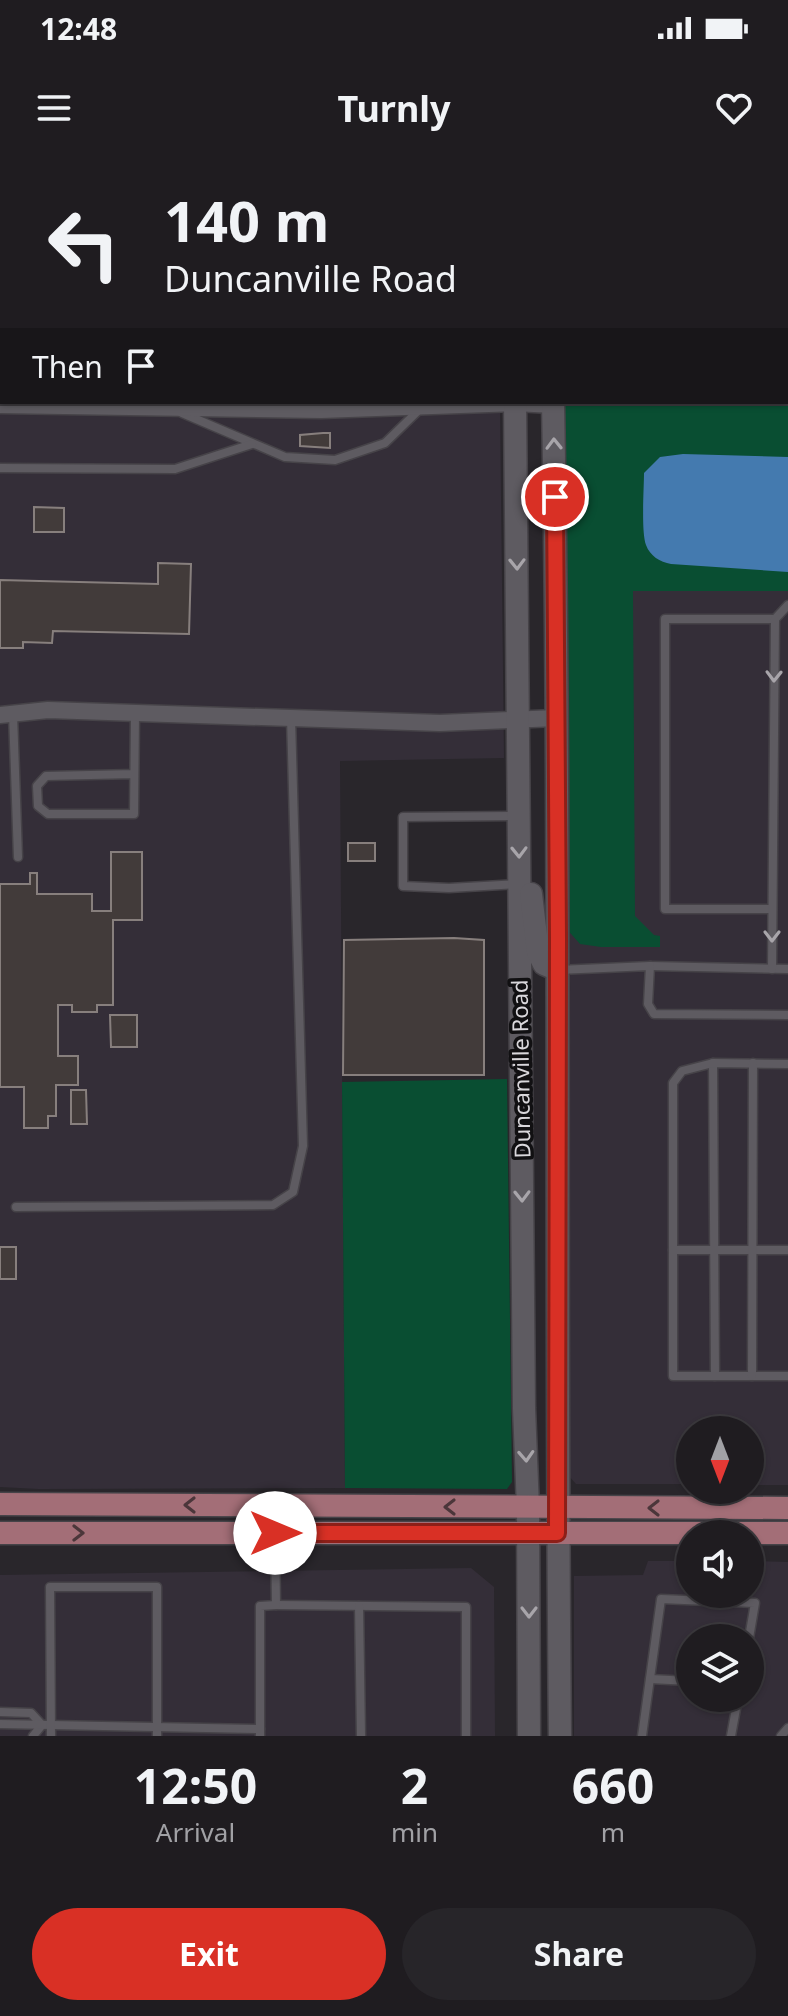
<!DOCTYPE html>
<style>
body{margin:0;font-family:"Noto Sans",sans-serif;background:#272529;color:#f1f3f6;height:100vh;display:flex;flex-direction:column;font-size:30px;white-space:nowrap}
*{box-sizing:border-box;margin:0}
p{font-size:26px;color:#a1a1a5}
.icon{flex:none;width:44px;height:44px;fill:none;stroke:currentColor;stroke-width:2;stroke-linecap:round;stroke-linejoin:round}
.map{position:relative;height:1576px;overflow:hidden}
.drawer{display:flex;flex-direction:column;background:#1f1c20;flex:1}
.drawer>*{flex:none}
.hud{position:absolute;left:0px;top:0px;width:788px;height:244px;box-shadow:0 2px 6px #0004,0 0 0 2px #3c3a3e;background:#1f1c20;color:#f1f3f6;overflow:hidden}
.needle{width:52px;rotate:180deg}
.buttons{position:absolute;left:676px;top:1256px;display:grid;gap:16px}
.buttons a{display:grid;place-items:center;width:88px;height:88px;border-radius:50%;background:#1f1c20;box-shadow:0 2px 6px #0004,0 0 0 2px #3c3a3e;font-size:40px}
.pin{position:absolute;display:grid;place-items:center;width:68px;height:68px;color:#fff;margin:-34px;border:4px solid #fff;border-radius:50%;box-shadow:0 2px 8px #0007}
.me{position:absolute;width:88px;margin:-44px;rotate:90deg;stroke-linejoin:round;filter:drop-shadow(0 0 6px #0008)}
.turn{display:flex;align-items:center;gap:28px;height:168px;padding:0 32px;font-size:36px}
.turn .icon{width:104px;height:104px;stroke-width:2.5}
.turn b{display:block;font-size:56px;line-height:68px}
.then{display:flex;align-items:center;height:76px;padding:0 32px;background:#0003;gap:16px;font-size:30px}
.eta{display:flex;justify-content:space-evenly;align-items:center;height:136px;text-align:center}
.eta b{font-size:48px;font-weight:700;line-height:56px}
.action{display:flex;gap:16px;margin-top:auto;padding:16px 32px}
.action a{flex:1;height:92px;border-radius:48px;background:#d93025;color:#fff;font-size:32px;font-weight:700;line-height:92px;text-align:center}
.action a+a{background:#272529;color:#f1f3f6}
.status{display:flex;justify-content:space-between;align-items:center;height:56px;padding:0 40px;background:#1f1c20;direction:ltr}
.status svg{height:22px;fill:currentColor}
header{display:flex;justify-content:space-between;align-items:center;height:104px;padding:0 32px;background:#1f1c20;font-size:36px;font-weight:700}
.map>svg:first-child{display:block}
.built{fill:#342e38;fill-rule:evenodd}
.green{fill:#094e32}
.water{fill:#447aaf}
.building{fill:#423b3a;stroke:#877f7d;stroke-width:2}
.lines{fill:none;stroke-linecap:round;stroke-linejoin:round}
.service-casing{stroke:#464348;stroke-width:11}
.minor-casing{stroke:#464348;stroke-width:19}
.secondary-casing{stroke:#464348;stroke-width:25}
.primary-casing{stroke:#464348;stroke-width:25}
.service{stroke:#5e5b61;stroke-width:8}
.minor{stroke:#5e5b61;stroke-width:16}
.secondary{stroke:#5e5b61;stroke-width:22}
.primary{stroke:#a36e77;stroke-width:22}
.oneway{stroke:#a8a5aa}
.oneway2{stroke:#4b363a}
.route-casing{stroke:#8d1f18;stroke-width:20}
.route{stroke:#d93025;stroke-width:14}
.labels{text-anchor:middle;stroke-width:7;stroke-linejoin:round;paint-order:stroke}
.street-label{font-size:22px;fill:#d9d7db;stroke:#111012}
</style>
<div class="status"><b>12:48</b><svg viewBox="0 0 49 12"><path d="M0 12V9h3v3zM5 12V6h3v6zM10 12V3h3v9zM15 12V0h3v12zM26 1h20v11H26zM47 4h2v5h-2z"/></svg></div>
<header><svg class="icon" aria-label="menu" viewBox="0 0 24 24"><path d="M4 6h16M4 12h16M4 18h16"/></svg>Turnly<svg class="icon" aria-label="heart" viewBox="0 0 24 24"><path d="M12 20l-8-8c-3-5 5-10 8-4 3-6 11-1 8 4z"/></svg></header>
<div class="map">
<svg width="788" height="1576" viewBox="0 0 788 1576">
<rect width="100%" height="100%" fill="#29262b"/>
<g class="built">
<polygon points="500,248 504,598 340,601 345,1328 39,1329 0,1327 0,251"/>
<polygon points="564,262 788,264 788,1325 750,1325 750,1270 690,1270 690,1324 576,1324 568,1315"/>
<path d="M 648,1401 L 690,1401 L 690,1434 L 750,1434 L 750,1401 L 788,1402 L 788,1576 L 574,1576 L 574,1416 L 643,1415 ZM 690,1478 L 750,1478 L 750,1538 L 690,1538 Z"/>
<polygon points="471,1408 494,1427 495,1576 0,1576 0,1415"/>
</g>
<g class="green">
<polygon points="570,0 788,0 788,431 633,431 635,756 654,775 660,776 660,787 601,787 580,784 564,766 561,242 786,242 786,2 569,2"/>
<polygon points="507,919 512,1322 507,1329 345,1328 342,922"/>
</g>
<path class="water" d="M 683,294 L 788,297 L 788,412 L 671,404 C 660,402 650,396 646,385 C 641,371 644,329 644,313 L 660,297 Z"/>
<g class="building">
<polygon points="323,273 330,273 330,288 300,286 300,275"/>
<polygon points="34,347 64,348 64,372 34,372"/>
<polygon points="158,403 191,404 189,474 53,471 52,483 23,482 23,488 0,488 0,420 158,424"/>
<rect x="348" y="683" width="27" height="18"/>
<polygon points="111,692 142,692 142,760 113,760 113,845 97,845 97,852 72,852 72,845 58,845 58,896 78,896 78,925 56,925 56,956 48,956 48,968 24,968 24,927 0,927 0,724 30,724 30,713 37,713 37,734 92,734 92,751 111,751"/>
<polygon points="454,778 484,780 484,915 343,915 344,780"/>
<polygon points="110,855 137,855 137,887 111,887"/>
<polygon points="71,930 86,930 87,964 71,964"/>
<rect x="0" y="1087" width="16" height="32"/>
</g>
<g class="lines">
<g class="service-casing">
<g id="service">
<polyline points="277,2 277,0"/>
<polyline points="330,2 331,0"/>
<polyline points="182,253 285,297 335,300 385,283 422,247"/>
<polyline points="0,308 175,309 252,284"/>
<polyline points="13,554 18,697"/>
<polyline points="134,614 46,616 37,626 38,646 48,654 134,654 135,554"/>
<polyline points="518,656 403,657 403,726 449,728 519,724"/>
<polyline points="772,749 665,749 665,459 775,459"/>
<polyline points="650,806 788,809"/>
<polyline points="772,809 775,459 788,445"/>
<polyline points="558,810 650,806 648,844 654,854 788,855"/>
<polyline points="713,903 715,1216"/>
<polyline points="788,904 713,903 682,911 673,923 673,1216 788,1216"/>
<polyline points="16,1047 273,1045 293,1032 303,986 291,558"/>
<polyline points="673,1090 788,1090"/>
<polyline points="752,1216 753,903"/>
<polyline points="276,1445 466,1447 466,1576"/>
<polyline points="359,1446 361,1576"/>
<polyline points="650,1519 690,1521"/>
<polyline points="0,1552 31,1553 42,1565 33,1576"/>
<polyline points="0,1564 260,1569"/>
<polyline points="51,1576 50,1427 157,1427 157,1576"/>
<polyline points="260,1576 260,1446 276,1445 275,1374"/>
<polyline points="642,1576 661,1439 755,1443 749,1478"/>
<polyline points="731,1576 738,1538"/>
<polyline points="781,1576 788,1568"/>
</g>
</g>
<g class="minor-casing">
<g id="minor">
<polyline points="0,245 321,250 515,243 553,245"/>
<polyline points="0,555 48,550 440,563 557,558"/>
</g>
</g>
<g class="secondary-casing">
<g id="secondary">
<polyline points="513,0 513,2"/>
<polyline points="548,0 548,2"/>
<polyline points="515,242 524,1248 528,1348 529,1576"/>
<path d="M 553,242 C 561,687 555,1131 560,1576"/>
<polyline points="531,734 538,792 544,804 558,810"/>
</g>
</g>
<g class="primary-casing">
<g id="primary">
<polyline points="0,1344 788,1348"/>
<polyline points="0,1373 788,1373"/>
</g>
</g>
<use href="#service" class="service"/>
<use href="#minor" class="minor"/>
<use href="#secondary" class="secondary"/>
<use href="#primary" class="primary"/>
</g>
<defs><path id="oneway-chevron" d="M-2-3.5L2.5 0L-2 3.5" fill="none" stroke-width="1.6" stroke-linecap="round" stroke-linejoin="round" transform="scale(2)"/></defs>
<g class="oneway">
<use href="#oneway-chevron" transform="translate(554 284) rotate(-91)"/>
<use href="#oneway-chevron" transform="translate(517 404) rotate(89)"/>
<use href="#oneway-chevron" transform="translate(774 516) rotate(91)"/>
<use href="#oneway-chevron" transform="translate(519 692) rotate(89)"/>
<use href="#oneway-chevron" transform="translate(772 776) rotate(90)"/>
<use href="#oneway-chevron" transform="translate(522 1036) rotate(89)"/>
<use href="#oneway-chevron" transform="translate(526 1296) rotate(87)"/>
<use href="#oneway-chevron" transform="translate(529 1452) rotate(90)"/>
</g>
<g class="oneway2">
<use href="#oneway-chevron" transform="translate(190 1345) rotate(-180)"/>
<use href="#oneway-chevron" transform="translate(450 1347) rotate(-180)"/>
<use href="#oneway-chevron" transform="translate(654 1348) rotate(-180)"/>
<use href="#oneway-chevron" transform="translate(78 1373)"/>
</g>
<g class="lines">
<g class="route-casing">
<polyline id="route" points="275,1373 557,1373 558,778 555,337"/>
</g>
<use href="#route" class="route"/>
</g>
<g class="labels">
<g class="street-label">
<text transform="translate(521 909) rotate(-91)" y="8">Duncanville Road</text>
</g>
</g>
</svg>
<div class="buttons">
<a><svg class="needle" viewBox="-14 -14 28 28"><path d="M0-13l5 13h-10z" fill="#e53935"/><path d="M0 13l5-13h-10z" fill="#a1a1a5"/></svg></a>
<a><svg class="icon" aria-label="sound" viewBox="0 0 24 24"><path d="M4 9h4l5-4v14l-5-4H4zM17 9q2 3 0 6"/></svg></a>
<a><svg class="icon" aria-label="layers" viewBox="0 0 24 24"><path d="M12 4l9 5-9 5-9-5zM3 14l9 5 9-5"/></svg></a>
</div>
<div class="pin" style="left:555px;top:337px;background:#d93025"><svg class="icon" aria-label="arrive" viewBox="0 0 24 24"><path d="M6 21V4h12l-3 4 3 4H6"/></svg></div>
<svg class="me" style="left:275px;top:1373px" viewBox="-20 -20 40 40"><circle r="19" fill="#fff"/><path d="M0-13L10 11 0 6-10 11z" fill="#d93025"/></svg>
<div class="hud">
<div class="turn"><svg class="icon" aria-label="left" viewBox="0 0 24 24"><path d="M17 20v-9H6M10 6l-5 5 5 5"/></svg><div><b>140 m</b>Duncanville Road</div></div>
<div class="then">Then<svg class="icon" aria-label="arrive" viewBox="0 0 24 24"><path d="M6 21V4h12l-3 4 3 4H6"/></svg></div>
</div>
</div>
<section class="drawer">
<div class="eta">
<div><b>12:50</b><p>Arrival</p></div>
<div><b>2</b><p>min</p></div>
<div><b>660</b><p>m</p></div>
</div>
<div class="action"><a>Exit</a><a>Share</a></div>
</section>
